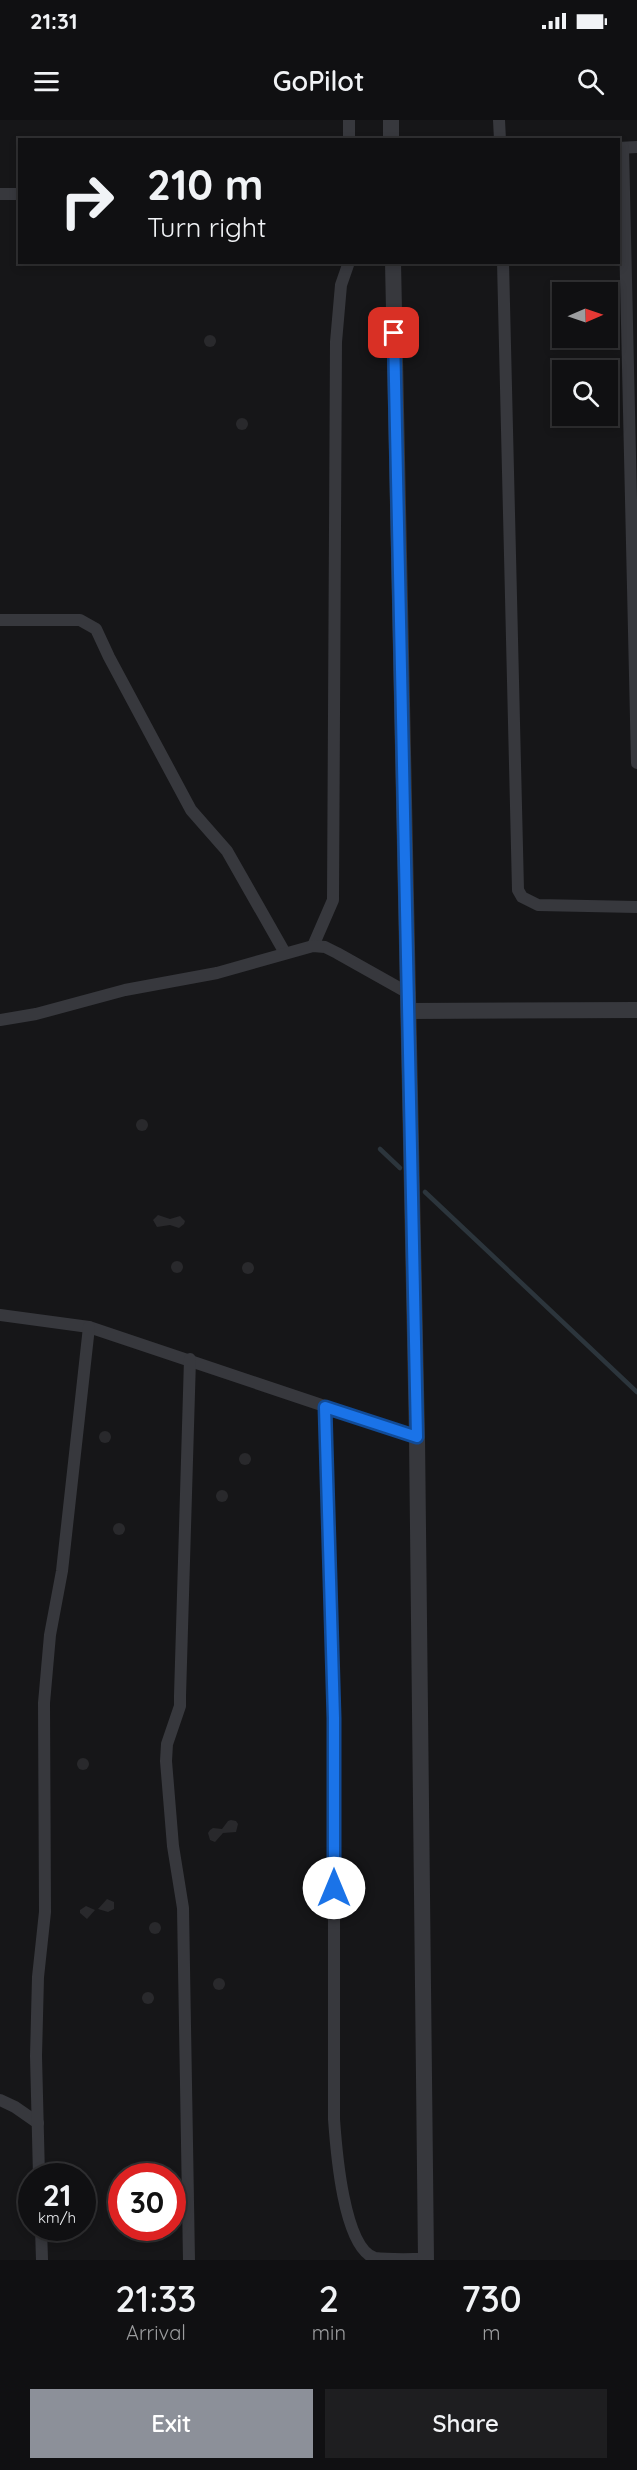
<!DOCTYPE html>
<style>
body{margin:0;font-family:Quicksand,sans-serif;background:#1e1e20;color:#f1f3f6;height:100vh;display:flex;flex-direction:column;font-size:22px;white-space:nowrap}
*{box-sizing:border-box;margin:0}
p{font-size:20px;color:#9c9d9f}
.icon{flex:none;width:33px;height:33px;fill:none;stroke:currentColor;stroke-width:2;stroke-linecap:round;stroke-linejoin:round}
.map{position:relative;height:2140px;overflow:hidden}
.panel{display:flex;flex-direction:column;background:#101012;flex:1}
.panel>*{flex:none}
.guide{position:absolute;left:18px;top:18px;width:602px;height:126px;border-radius:0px;box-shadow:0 3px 9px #0003,0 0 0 2px #303032;background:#101012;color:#f1f3f6;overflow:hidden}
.needle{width:39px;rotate:88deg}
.controls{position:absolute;left:552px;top:162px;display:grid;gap:12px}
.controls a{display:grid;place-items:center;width:66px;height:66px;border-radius:0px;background:#101012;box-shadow:0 3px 9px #0003,0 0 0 2px #303032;font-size:30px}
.speed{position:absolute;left:18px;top:2043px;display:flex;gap:12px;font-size:30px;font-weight:700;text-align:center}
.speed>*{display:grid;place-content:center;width:78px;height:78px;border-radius:50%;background:#101012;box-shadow:0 3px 9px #0003,0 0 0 2px #303032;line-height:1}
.speed small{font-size:15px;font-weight:400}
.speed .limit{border:9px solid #d22;background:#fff;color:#111}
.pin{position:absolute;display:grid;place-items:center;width:51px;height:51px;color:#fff;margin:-26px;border-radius:12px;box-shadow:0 3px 9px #0006}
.me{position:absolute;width:66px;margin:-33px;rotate:0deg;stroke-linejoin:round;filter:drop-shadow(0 0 4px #0008)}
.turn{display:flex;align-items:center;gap:21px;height:126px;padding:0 30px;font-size:27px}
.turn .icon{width:78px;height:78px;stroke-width:2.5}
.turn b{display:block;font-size:42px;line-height:51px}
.eta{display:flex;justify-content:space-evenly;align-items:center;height:102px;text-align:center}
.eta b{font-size:36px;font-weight:600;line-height:42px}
.cta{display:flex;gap:12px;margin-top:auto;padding:12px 30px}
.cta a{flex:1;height:69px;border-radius:0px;background:#8c9099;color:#fff;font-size:24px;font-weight:600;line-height:69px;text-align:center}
.cta a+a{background:#1e1e20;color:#f1f3f6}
.status{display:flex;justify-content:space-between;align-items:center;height:42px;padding:0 30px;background:#101012;direction:ltr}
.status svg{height:16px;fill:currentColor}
header{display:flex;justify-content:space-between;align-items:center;height:78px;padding:0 30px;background:#101012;font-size:27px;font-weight:600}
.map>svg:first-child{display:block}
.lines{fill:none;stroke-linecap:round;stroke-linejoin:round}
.stream{stroke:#2c353c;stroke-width:4.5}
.building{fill:#29292c}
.minor{stroke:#37383d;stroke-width:12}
.tertiary{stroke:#37383d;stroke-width:16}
.route-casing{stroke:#114b97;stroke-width:15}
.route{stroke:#1a73e8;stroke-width:10}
</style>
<div class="status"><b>21:31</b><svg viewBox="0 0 49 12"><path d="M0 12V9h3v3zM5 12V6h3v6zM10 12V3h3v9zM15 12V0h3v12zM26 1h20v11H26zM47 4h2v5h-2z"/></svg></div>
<header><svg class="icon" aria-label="menu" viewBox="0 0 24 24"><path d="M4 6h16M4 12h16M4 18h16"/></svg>GoPilot<svg class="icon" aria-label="search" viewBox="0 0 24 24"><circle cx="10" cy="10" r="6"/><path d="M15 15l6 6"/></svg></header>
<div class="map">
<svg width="637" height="2140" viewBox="0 0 637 2140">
<rect width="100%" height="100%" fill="#161618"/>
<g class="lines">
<g class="stream">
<polyline points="380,1029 400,1048"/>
<polyline points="425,1072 637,1272"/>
</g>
</g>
<g class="building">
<circle cx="210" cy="221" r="6"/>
<circle cx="242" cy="304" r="6"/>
<circle cx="142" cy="1005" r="6"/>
<polygon points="158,1095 170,1099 180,1096 185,1101 184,1104 179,1108 170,1105 157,1107 153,1100"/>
<circle cx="177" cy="1147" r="6"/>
<circle cx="248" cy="1148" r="6"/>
<circle cx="105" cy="1317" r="6"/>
<circle cx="245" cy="1339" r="6"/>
<circle cx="222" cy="1376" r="6"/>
<circle cx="119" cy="1409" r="6"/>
<circle cx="83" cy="1644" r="6"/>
<polygon points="231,1700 236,1701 238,1704 236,1712 223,1713 215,1722 210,1720 208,1713 210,1710 213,1708 222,1709 228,1701"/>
<polygon points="107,1779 114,1782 114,1789 108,1792 98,1789"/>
<polygon points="86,1786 95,1790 87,1799 80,1793 80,1790"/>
<circle cx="155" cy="1808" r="6"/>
<circle cx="219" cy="1864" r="6"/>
<circle cx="148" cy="1878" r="6"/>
</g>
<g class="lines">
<g class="minor">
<polyline points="349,0 349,20"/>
<polyline points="499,0 500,20"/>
<polyline points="618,28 637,27"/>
<polyline points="623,28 637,643"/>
<polyline points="0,74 20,74"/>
<polyline points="503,142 518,770 522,777 538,785 637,787"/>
<polyline points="0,500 80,500 96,509 109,537 191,690 227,731 285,833"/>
<polyline points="313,826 333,780 336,222 341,165 349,142"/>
<polyline points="0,900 36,894 125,870 217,853 313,826 325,827 337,833 410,874"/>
<polyline points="0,1195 89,1207 417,1317"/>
<path d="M 325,1287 L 334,1598 L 334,1999 C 336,2027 343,2128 375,2138 C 390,2140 410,2139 426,2139"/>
<polyline points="0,1980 15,1987 38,2003"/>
<polyline points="39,2056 36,1936 38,1857 45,1792 44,1583 50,1515 62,1451 89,1207"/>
<polyline points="41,2108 42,2140"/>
<polyline points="189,2140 183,1788 173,1726 166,1641 167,1624 180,1586 180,1576 190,1239"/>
</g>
<g class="tertiary">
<polyline points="391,0 391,20"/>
<polyline points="393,142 417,1317 426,2140"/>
<polyline points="410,891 637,890"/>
</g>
</g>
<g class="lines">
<g class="route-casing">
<polyline id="route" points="334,1768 334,1598 325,1287 417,1317 394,213"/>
</g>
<use href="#route" class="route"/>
</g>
</svg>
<div class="controls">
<a><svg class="needle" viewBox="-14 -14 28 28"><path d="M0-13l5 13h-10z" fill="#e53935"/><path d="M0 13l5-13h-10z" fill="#9c9d9f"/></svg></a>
<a><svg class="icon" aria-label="search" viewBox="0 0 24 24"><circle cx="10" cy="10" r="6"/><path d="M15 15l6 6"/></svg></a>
</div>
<div class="speed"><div>21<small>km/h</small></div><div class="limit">30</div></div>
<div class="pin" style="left:394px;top:213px;background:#d93025"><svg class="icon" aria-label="arrive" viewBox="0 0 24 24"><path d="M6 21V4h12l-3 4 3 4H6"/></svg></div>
<svg class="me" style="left:334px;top:1768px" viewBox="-20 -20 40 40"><circle r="19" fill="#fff"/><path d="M0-13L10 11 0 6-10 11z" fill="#1a73e8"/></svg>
<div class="guide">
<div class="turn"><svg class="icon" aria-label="right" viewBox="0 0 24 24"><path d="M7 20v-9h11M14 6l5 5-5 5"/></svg><div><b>210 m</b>Turn right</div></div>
</div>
</div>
<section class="panel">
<div class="eta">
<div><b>21:33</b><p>Arrival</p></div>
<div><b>2</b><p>min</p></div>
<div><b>730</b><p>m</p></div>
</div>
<div class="cta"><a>Exit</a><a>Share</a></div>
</section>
